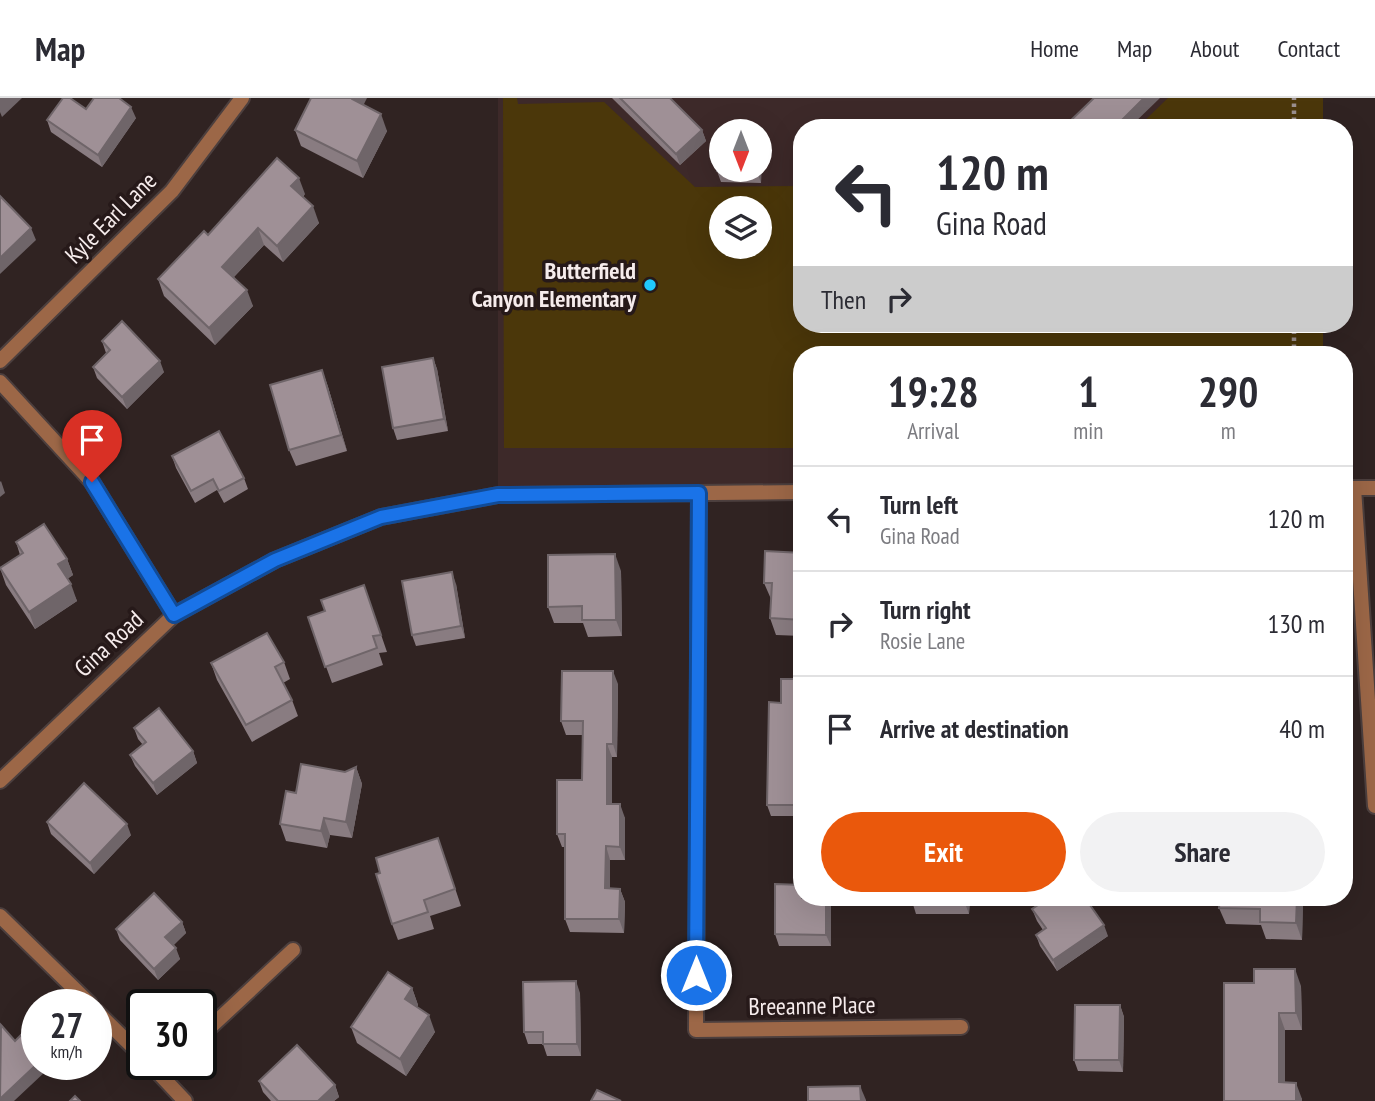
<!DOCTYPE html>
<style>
body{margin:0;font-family:"PT Sans Narrow",sans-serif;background:#f2f2f3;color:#2b2b33;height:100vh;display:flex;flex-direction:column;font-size:26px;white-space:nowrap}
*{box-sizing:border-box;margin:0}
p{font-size:23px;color:#7c7c81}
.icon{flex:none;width:38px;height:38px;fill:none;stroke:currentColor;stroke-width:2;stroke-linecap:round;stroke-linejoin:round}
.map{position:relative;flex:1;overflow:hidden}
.panel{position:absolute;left:793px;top:248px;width:560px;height:560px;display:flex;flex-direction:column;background:#fff;border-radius:28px;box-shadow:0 7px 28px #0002}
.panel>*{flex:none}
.guide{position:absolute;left:793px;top:21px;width:560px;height:214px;border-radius:28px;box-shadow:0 7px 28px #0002;background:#fff;color:#2b2b33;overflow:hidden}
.needle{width:46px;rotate:180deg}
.controls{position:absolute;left:709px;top:21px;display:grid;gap:14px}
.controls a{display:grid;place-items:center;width:63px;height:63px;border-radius:50%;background:#fff;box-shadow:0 7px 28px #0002;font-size:35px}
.speed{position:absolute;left:21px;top:891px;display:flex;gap:14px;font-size:35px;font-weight:700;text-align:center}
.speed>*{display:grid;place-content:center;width:91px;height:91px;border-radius:50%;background:#fff;box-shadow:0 7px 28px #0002;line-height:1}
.speed small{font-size:18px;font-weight:400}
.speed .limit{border:4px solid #111;border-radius:10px;background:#fff;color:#111}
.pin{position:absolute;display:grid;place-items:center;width:60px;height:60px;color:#fff;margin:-72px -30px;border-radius:50% 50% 50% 0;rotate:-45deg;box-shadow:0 0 7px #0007}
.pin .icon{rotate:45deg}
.me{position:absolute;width:77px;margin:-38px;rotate:0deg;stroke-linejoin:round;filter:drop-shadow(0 0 5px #0008)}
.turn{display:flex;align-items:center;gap:24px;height:147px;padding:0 28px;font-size:32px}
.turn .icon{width:91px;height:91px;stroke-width:2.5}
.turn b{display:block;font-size:49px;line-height:60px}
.then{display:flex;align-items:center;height:66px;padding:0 28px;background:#0003;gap:14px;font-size:26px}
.eta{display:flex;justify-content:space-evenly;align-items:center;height:119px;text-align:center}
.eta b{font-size:42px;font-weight:700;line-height:49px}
.button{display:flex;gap:14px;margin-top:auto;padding:14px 28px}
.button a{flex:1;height:80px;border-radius:42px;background:#ea580c;color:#fff;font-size:28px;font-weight:700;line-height:80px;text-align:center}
.button a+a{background:#f2f2f3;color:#2b2b33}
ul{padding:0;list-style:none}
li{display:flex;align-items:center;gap:21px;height:105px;padding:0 28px;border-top:2px solid #e1e1e2}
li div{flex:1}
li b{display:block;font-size:26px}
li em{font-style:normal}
header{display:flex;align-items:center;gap:42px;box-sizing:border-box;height:98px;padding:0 35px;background:#fff;border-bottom:2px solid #e1e1e2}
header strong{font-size:33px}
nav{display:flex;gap:38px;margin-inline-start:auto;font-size:24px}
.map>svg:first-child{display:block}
.built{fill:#3d2929;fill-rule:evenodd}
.green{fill:#4b370a;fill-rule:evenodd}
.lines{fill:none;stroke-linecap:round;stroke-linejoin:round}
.street-casing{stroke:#4c3f3e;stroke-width:18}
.path{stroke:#9b908f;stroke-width:4.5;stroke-dasharray:3.5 3.5;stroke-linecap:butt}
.street{stroke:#9c6747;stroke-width:14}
.wall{fill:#897c81}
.shaded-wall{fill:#6f6569}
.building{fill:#9f9096;stroke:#6f6569;stroke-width:2}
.route-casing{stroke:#114b97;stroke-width:18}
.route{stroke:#1a73e8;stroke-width:12}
.poi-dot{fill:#20c9fd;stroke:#261919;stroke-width:2.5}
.labels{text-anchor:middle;stroke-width:7;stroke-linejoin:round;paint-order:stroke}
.street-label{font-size:24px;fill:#f6ecec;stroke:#261919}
.poi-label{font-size:24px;font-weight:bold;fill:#f6ecec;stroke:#261919;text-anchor:end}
</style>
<header>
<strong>Map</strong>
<nav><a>Home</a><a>Map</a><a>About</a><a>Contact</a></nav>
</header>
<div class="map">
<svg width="1375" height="1003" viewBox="0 0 1375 1003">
<rect width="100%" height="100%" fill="#302322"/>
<path class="built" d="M 498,0 L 1307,0 L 1307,30 L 802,30 L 801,394 L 498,397 ZM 721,33 L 760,33 L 760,72 L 721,72 ZM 721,110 L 760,110 L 760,149 L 721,149 Z"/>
<g class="green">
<path d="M 503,0 L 517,0 L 518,6 L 604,4 L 695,89 L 801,88 L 802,226 L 1323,226 L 1323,257 L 802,257 L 801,350 L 504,350 ZM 721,110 L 760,110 L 760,149 L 721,149 Z"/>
<polygon points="1168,0 1323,0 1323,30 1137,30"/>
</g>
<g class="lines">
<g class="street-casing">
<g id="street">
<polyline points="0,263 172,93 242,0"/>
<polyline points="0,284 92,384 174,517"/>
<polyline points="1345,390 1375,390"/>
<polyline points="1354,390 1375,708"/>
<polyline points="699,395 696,932 961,929"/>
<polyline points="0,683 174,517 275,462 381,419 498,397 802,394"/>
<polyline points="0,818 90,906"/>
<polyline points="96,913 142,958"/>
<polyline points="201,938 293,852"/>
<polyline points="150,966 185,1003"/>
</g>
</g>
<g class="path">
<polyline points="1294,30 1294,0"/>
<polyline points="1294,257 1294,226"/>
</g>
<use href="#street" class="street"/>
</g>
<g class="wall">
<polygon points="612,0 670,0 702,32 706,43 680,67"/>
<polygon points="363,7 387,33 363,80 301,48 295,32"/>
<polygon points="86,11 136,20 102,69 51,34 47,22"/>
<polygon points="760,43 762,50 761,85 721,84 717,73 760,72"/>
<polygon points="305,96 303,99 319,125 283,164 264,147 234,179 253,208 215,247 164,198 158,181 208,137"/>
<polygon points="102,243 164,274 127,311 97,280 93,269 106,255"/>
<polygon points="433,260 437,271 448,333 397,342 393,330"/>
<polygon points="322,272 328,289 347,353 296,368 289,352"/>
<polygon points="172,358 244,380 248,391 224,405 217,392 195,405 176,370"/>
<polygon points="16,444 67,461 73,477 67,481 77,503 35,531 6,487 0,470 20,457"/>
<polygon points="802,455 802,538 776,537 770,520 771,501 764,485"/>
<polygon points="621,473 622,538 588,539 583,525 554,525 548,509"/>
<polygon points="456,486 465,540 416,548 412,537"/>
<polygon points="364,487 387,554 379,555 383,567 332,585 308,519 325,513"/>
<polygon points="284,564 290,581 283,585 292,602 298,618 252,644 217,582 211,565"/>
<polygon points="802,581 802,718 771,718 767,707 781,605"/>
<polygon points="618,586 617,659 612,659 612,706 625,720 625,762 610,762 610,791 620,791 625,804 624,835 570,834 565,821 565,749 562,749 557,736 582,682 583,637 566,637 561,623"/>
<polygon points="134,630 193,653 197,665 157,697 135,668 130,657 143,647 138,641"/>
<polygon points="356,669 362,686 352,740 330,737 327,750 286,743 280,726 296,695"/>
<polygon points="47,724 131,737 94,776 51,736"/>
<polygon points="444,757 461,808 430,818 434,831 398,842 392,826"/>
<polygon points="831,800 831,848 779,848 775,836"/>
<polygon points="911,800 970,800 969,816 916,816"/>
<polygon points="1220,800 1303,800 1302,842 1266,841 1261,827 1226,826 1219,810"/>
<polygon points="1032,811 1108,838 1057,873 1040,848 1036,837 1043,832 1037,823"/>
<polygon points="182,824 186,835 173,847 180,861 158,882 120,842 116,831"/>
<polygon points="1224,885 1301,888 1302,932 1285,932 1285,985 1302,1001 1224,1003"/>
<polygon points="412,890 418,907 417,909 435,934 406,978 357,945 351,929"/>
<polygon points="580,895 581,958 547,958 543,946 528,946 524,934"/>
<polygon points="1120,907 1124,919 1123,974 1078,973 1074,962"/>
<polygon points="259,983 335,987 339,999 334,1003 271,1003 263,994"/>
</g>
<g class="shaded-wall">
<polygon points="0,0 22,0 2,19 0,14"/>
<polygon points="352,0 367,0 358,18 352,1"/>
<polygon points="1144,0 1160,0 1129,30 1114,30"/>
<polygon points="131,9 136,20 102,69 98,57"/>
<polygon points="381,16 387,33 363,80 357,63"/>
<polygon points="702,32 706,43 680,67 676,56"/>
<polygon points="760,43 762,50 761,85 757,73 757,72 760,72"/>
<polygon points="299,80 305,96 297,105 291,88"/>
<polygon points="313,108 319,125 283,164 277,148"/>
<polygon points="31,130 36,142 0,176 0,160"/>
<polygon points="258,130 264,147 228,185 222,169"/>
<polygon points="247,192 253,208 215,247 209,230"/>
<polygon points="433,260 437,271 448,333 444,321"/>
<polygon points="160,263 164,274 127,311 122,299"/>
<polygon points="322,272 328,289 347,353 341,337"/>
<polygon points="1,383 5,395 0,399 0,384"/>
<polygon points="615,456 621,473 622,538 616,522"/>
<polygon points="67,461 73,477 64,483 58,466"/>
<polygon points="452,474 456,486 465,540 461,528"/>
<polygon points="71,486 77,503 35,531 29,514"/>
<polygon points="613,573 618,586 617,659 613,646"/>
<polygon points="607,646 612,659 612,720 607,706"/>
<polygon points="193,653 197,665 157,697 153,685"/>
<polygon points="356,669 362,686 352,740 346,724"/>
<polygon points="620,706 625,720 625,762 620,749"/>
<polygon points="324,720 330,737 327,750 321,733"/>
<polygon points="127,726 131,737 94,776 90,765"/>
<polygon points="606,748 610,762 610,804 605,790"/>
<polygon points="620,791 625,804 624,835 619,821"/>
<polygon points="826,800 831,800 831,848 826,837"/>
<polygon points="963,800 970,800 969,816"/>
<polygon points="1297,800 1303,800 1302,842 1296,825"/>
<polygon points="182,824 186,835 170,851 165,839"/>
<polygon points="1104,827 1108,838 1057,873 1053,862"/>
<polygon points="176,850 180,861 158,882 154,871"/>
<polygon points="1295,871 1301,888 1302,932 1296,915"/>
<polygon points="576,883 580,895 581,958 577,946"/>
<polygon points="412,890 418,907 411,918 405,901"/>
<polygon points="1120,907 1124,919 1123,974 1119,962"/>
<polygon points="1279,915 1285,932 1285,1001 1279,984"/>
<polygon points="429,917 435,934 406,978 400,961"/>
<polygon points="37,966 45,966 47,972 14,1003 0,1003 0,1001"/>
<polygon points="1296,985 1302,1001 1302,1003 1296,1003"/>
<polygon points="335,987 339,999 334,1003 318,1003"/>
<polygon points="860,988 866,1002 866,1003 861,1003"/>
</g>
<g class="building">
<polygon points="63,0 70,0 86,11 94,0 119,0 131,9 98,57 47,22"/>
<polygon points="311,0 352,0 352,1 381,16 357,63 295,32"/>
<polygon points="620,0 670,0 702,32 676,56"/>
<polygon points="1094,0 1144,0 1114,30 1063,30"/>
<polygon points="718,37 721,37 721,72 757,72 757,73 717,73"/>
<polygon points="277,60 299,80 291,88 313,108 277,148 258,130 222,169 247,192 209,230 158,181 204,133 208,137"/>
<polygon points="0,98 31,130 0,160"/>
<polygon points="122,223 160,263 122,299 93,269 110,252 102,243"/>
<polygon points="433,260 444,321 393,330 382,269"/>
<polygon points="322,272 341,337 289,352 270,287"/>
<polygon points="219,333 244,380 219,393 213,381 191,393 172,358"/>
<polygon points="44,426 67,461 58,466 71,486 29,514 0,470 23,455 16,444"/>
<polygon points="765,453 802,455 802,522 770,520 772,485 764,485"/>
<polygon points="615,456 616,522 582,522 582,508 548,509 548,457"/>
<polygon points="452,474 461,528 412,537 402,483"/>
<polygon points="364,487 381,537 373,538 377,550 325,569 308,519 325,513 321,502"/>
<polygon points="267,535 284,564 275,569 292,602 246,627 211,565"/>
<polygon points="562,573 613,573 613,646 607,646 607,706 620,706 620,749 606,748 605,790 620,791 619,821 565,821 565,736 557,736 557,682 582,682 583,623 561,623"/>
<polygon points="781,581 802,581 802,707 767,707 769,604 781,605"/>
<polygon points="159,610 193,653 153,685 130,657 146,644 134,630"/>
<polygon points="301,666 345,674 356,669 346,724 324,720 321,733 280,726 286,693 296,695"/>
<polygon points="84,685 127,726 90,765 47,724"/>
<polygon points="438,740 455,791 424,802 428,814 392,826 376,776 380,775 376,760"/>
<polygon points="775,786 802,787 802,800 826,800 826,837 775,836"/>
<polygon points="154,795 182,824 165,839 176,850 154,871 116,831"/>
<polygon points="1049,800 1085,800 1104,827 1053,862 1036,837 1046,830 1032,811"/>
<polygon points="1220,800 1297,800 1296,825 1260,824 1260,811 1219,810"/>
<polygon points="1254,871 1295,871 1296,915 1279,915 1279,984 1296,985 1296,1003 1224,1003 1224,885 1254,885"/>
<polygon points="388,874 412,890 405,901 429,917 400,961 351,929"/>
<polygon points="576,883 577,946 543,946 543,934 524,934 523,884"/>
<polygon points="1075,907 1120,907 1119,962 1074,962"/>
<polygon points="1,927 15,943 21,937 37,954 37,966 0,1001"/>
<polygon points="297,947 335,987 318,1003 278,1003 259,983"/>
<polygon points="860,988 861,1003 808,1003 808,989"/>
<polygon points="597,992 621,1003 591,1003"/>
<polygon points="75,998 80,1003 70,1003"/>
</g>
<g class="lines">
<g class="route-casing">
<polyline id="route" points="92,384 174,517 275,462 381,419 498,397 699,395 696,877"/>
</g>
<use href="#route" class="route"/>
</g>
<circle class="poi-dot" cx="650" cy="187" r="7"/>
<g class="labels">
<g class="street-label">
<text transform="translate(111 120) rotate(-45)" y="8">Kyle Earl Lane</text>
<text transform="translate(109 546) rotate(-43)" y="8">Gina Road</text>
<text transform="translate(812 908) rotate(-1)" y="8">Breeanne Place</text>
</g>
<g class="poi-label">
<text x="636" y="181">Butterfield<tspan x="636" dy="28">Canyon Elementary</tspan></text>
</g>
</g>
</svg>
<div class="controls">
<a><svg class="needle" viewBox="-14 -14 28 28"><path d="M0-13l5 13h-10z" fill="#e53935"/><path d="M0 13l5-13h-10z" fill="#7c7c81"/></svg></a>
<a><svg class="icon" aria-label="layers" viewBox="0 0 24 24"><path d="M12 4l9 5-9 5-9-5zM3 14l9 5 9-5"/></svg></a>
</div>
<div class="speed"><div>27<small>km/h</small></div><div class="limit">30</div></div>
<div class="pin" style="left:92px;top:384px;background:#d93025"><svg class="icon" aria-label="arrive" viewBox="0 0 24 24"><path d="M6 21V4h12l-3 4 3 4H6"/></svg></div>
<svg class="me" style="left:696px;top:877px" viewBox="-20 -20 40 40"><circle r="17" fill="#1a73e8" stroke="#fff" stroke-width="3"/><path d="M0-11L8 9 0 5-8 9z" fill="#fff"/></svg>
<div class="guide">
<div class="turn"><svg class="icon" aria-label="left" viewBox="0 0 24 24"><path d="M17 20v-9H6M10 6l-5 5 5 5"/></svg><div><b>120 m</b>Gina Road</div></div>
<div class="then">Then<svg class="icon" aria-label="right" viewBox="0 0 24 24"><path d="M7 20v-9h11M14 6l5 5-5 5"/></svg></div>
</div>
<section class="panel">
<div class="eta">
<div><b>19:28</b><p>Arrival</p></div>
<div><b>1</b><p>min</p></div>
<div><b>290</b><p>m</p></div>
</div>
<ul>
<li><svg class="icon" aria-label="left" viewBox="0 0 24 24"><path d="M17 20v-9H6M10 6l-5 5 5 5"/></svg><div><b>Turn left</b><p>Gina Road</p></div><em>120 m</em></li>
<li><svg class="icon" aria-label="right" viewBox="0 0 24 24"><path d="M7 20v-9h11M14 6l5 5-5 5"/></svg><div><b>Turn right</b><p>Rosie Lane</p></div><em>130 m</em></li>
<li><svg class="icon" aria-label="arrive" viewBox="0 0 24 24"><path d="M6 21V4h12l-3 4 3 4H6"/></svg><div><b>Arrive at destination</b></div><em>40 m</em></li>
</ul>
<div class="button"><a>Exit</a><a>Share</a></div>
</section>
</div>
